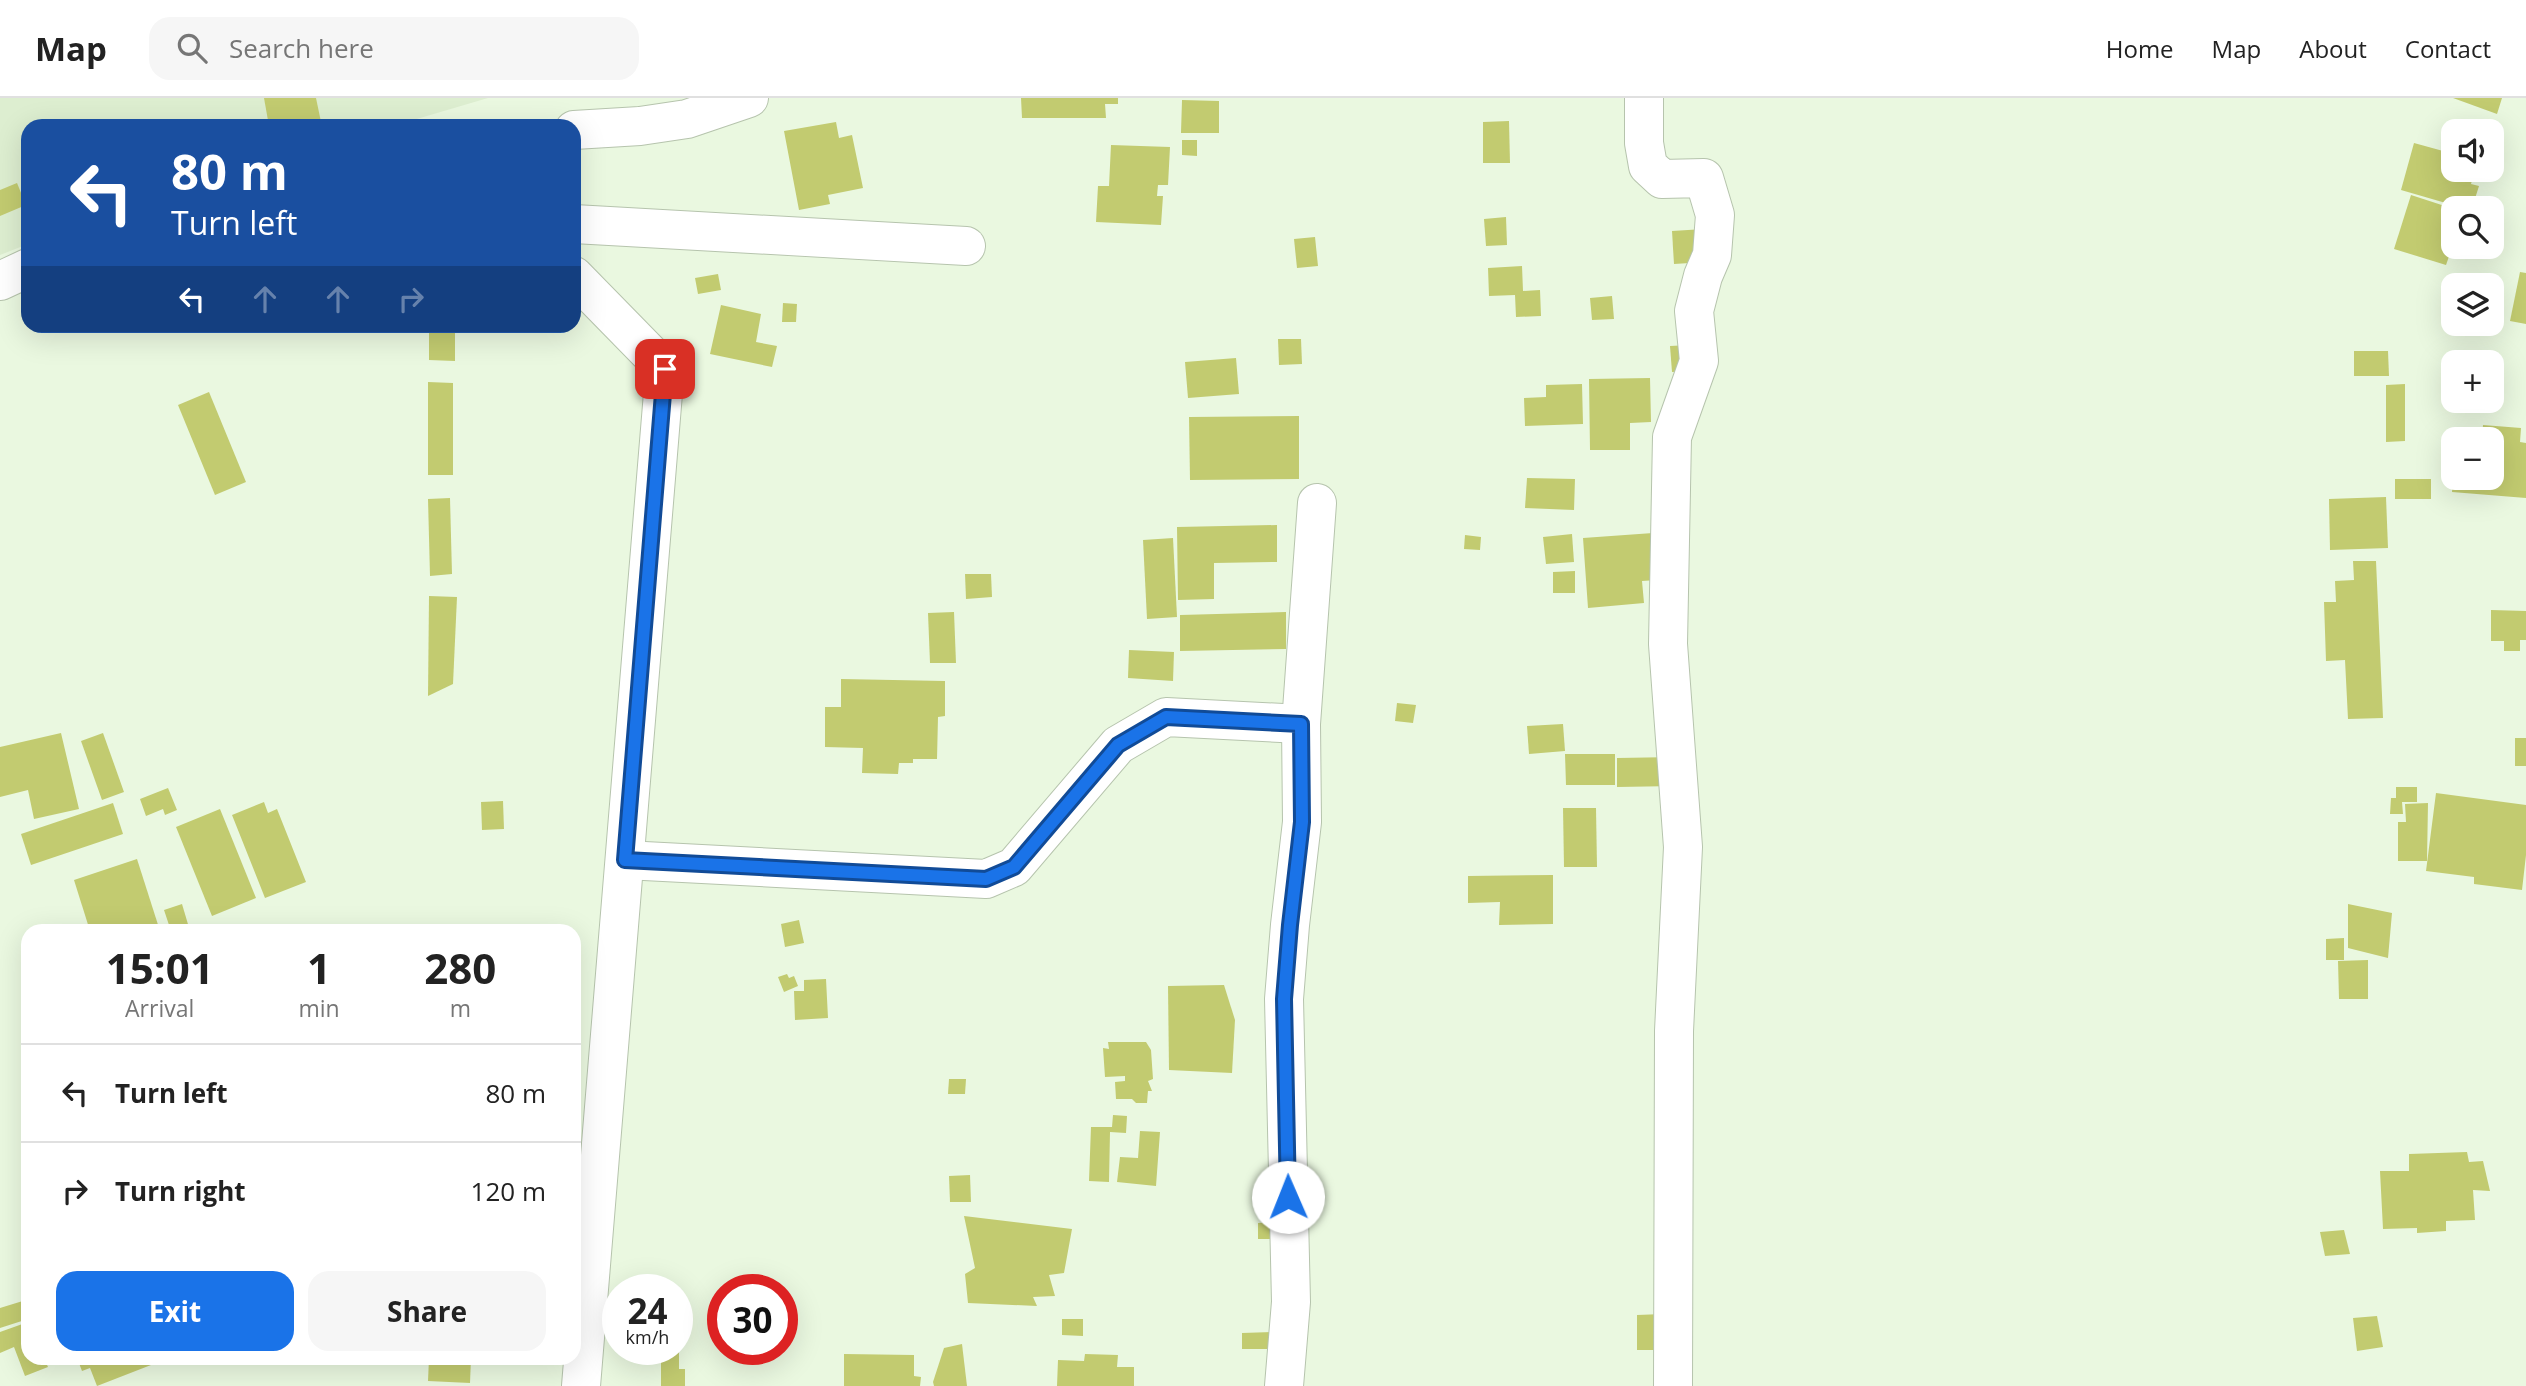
<!DOCTYPE html>
<meta charset="utf-8">
<style>
body{margin:0;font-family:"Open Sans",sans-serif;background:#f6f6f6;color:#222;height:100vh;display:flex;flex-direction:column;font-size:26px;white-space:nowrap}
*{box-sizing:border-box;margin:0}
p{font-size:23px;color:#767676}
.icon{flex:none;width:38px;height:38px;fill:none;stroke:currentColor;stroke-width:2;stroke-linecap:round;stroke-linejoin:round}
.map{position:relative;flex:1;overflow:hidden}
.details{position:absolute;left:21px;top:826px;width:560px;height:441px;display:flex;flex-direction:column;background:#fff;border-radius:21px;box-shadow:0 7px 28px #0002}
.details>*{flex:none}
.hud{position:absolute;left:21px;top:21px;width:560px;height:214px;border-radius:21px;box-shadow:0 7px 28px #0002;background:#1a4fa0;color:#fff;overflow:hidden}
.buttons{position:absolute;left:2441px;top:21px;display:grid;gap:14px}
.buttons a{display:grid;place-items:center;width:63px;height:63px;border-radius:14px;background:#fff;box-shadow:0 7px 28px #0002;font-size:35px}
.speed{position:absolute;left:602px;top:1176px;display:flex;gap:14px;font-size:35px;font-weight:700;text-align:center}
.speed>*{display:grid;place-content:center;width:91px;height:91px;border-radius:50%;background:#fff;box-shadow:0 7px 28px #0002;line-height:1}
.speed small{font-size:18px;font-weight:400}
.speed .limit{border:10px solid #d22;background:#fff;color:#111}
.pin{position:absolute;display:grid;place-items:center;width:60px;height:60px;color:#fff;margin:-30px;border-radius:14px;box-shadow:0 4px 10px #0006}
.me{position:absolute;width:77px;margin:-38px;rotate:359deg;stroke-linejoin:round;filter:drop-shadow(0 0 5px #0008)}
.turn{display:flex;align-items:center;gap:24px;height:147px;padding:0 35px;font-size:32px}
.turn .icon{width:91px;height:91px;stroke-width:2.5}
.turn b{display:block;font-size:49px;line-height:60px}
.lanes{display:flex;align-items:center;height:66px;padding:0 35px;background:#0003;justify-content:center;gap:35px;direction:ltr}
.lanes .off{opacity:.35}
.eta{display:flex;justify-content:space-evenly;align-items:center;height:119px;text-align:center}
.eta b{font-size:42px;font-weight:700;line-height:49px}
.button{display:flex;gap:14px;margin-top:auto;padding:14px 35px}
.button a{flex:1;height:80px;border-radius:21px;background:#1a73e8;color:#fff;font-size:28px;font-weight:700;line-height:80px;text-align:center}
.button a+a{background:#f6f6f6;color:#222}
ul{padding:0;list-style:none}
li{display:flex;align-items:center;gap:21px;height:98px;padding:0 35px;border-top:2px solid #e0e0e0}
li div{flex:1}
li b{display:block;font-size:26px}
li em{font-style:normal}
header{display:flex;align-items:center;gap:42px;box-sizing:border-box;height:98px;padding:0 35px;background:#fff;border-bottom:2px solid #e0e0e0}
header strong{font-size:33px}
nav{display:flex;gap:38px;margin-inline-start:auto;font-size:24px}
.search{width:490px;height:63px;background:#f6f6f6;display:flex;align-items:center;gap:18px;box-sizing:border-box;padding:0 24px;border-radius:21px;color:#767676;font-size:26px}
.map>svg:first-child{display:block}
.built{fill:#ddeed0}
.building{fill:#c2cb70}
.lines{fill:none;stroke-linecap:round;stroke-linejoin:round}
.minor-casing{stroke:#b6c4ad;stroke-width:40}
.minor{stroke:#fff;stroke-width:38}
.route-casing{stroke:#114b97;stroke-width:18}
.route{stroke:#1a73e8;stroke-width:12}
</style>
<header>
<strong>Map</strong>
<div class="search"><svg class="icon" aria-label="search" viewBox="0 0 24 24"><circle cx="10" cy="10" r="6"/><path d="M15 15l6 6"/></svg>Search here</div>
<nav><a>Home</a><a>Map</a><a>About</a><a>Contact</a></nav>
</header>
<div class="map">
<svg width="2526" height="1288" viewBox="0 0 2526 1288">
<rect width="100%" height="100%" fill="#eaf8e0"/>
<polygon class="built" points="0,0 488,0 393,28 28,28 28,146 0,157"/>
<g class="building">
<polygon points="264,0 316,0 321,24 300,28 269,28"/>
<polygon points="1021,0 1118,0 1118,6 1105,6 1106,20 1022,20"/>
<polygon points="2453,0 2502,0 2497,16"/>
<polygon points="1182,2 1219,3 1219,35 1181,35"/>
<polygon points="1509,23 1510,65 1483,65 1483,24"/>
<polygon points="836,24 839,40 852,37 863,90 828,97 830,106 799,112 784,33"/>
<polygon points="1182,42 1197,42 1197,58 1182,57"/>
<polygon points="2414,45 2454,56 2454,72 2475,72 2471,86 2479,88 2472,110 2463,110 2401,92"/>
<polygon points="1111,47 1170,49 1168,87 1158,87 1157,98 1163,98 1161,127 1096,124 1098,88 1109,88"/>
<polygon points="17,85 26,107 0,118 0,92"/>
<polygon points="2411,97 2454,111 2454,144 2446,167 2394,151"/>
<polygon points="1506,119 1507,147 1486,148 1484,121"/>
<polygon points="1704,131 1706,164 1674,166 1672,133"/>
<polygon points="1315,139 1318,168 1297,170 1294,141"/>
<polygon points="1522,168 1523,193 1540,192 1541,218 1516,219 1515,197 1489,198 1488,170"/>
<polygon points="2520,174 2526,175 2526,226 2510,223"/>
<polygon points="718,176 721,192 698,196 695,180"/>
<polygon points="1612,198 1614,221 1592,222 1590,200"/>
<polygon points="783,205 797,206 796,224 782,224"/>
<polygon points="721,207 761,216 756,244 777,248 772,269 710,256"/>
<polygon points="429,228 455,228 455,263 429,262"/>
<polygon points="1278,241 1301,241 1302,266 1279,267"/>
<polygon points="1690,247 1691,273 1672,274 1670,248"/>
<polygon points="2354,253 2388,253 2389,278 2354,278"/>
<polygon points="1236,260 1239,296 1188,300 1185,264"/>
<polygon points="1650,280 1651,324 1630,325 1630,352 1590,352 1589,281"/>
<polygon points="428,284 453,285 453,377 428,377"/>
<polygon points="1582,286 1583,326 1525,328 1524,300 1546,299 1546,287"/>
<polygon points="2405,286 2405,343 2386,344 2386,287"/>
<polygon points="209,294 246,384 215,397 178,307"/>
<polygon points="1299,318 1299,381 1190,382 1189,319"/>
<polygon points="2483,327 2521,330 2520,344 2526,345 2526,400 2452,394 2453,380 2492,380 2492,341 2482,341"/>
<polygon points="1527,380 1575,381 1574,412 1525,410"/>
<rect x="2395" y="381" width="36" height="20"/>
<polygon points="2386,399 2388,450 2330,452 2329,401"/>
<polygon points="450,400 452,476 430,478 428,401"/>
<polygon points="1277,427 1277,464 1214,465 1214,501 1178,502 1177,429"/>
<polygon points="1653,435 1657,482 1642,483 1644,505 1588,510 1583,440"/>
<polygon points="1572,436 1574,464 1546,466 1543,439"/>
<polygon points="1465,437 1481,439 1480,452 1464,451"/>
<polygon points="1173,440 1177,519 1147,521 1143,442"/>
<polygon points="2353,463 2376,463 2383,620 2348,621 2345,562 2326,563 2324,504 2336,504 2335,483 2354,482"/>
<polygon points="1575,473 1575,495 1553,495 1553,474"/>
<polygon points="965,476 991,476 992,499 966,501"/>
<polygon points="429,498 457,499 453,586 428,598"/>
<polygon points="2491,512 2526,513 2526,542 2520,542 2520,553 2504,553 2504,543 2491,543"/>
<polygon points="954,514 956,565 930,565 928,515"/>
<polygon points="1286,514 1286,551 1180,553 1180,517"/>
<polygon points="1129,552 1174,554 1173,583 1128,580"/>
<polygon points="841,581 945,583 945,618 938,619 937,661 913,661 913,665 899,665 898,676 862,675 863,650 825,649 825,609 841,609"/>
<polygon points="1397,605 1416,607 1413,625 1395,623"/>
<polygon points="1563,626 1565,653 1529,656 1527,628"/>
<polygon points="61,635 79,711 34,721 28,692 0,699 0,649"/>
<polygon points="103,635 124,694 102,702 81,643"/>
<rect x="2515" y="640" width="11" height="28"/>
<polygon points="1565,656 1615,656 1615,687 1566,687"/>
<polygon points="1676,659 1676,688 1617,689 1617,660"/>
<polygon points="2396,689 2417,689 2417,704 2402,704 2403,716 2390,716 2391,700 2396,700"/>
<polygon points="168,690 177,712 165,717 163,711 146,718 140,701"/>
<polygon points="2436,695 2526,707 2526,757 2522,792 2474,786 2474,779 2426,773"/>
<polygon points="503,703 504,731 482,732 481,704"/>
<polygon points="264,704 268,715 277,711 306,784 265,800 232,717"/>
<polygon points="113,705 123,736 31,767 21,736"/>
<polygon points="2428,705 2427,763 2398,763 2398,724 2406,724 2405,706"/>
<polygon points="1563,710 1596,710 1597,769 1564,769"/>
<polygon points="220,711 256,800 212,818 176,729"/>
<polygon points="137,761 160,833 90,833 74,782"/>
<polygon points="1553,777 1553,826 1499,827 1500,804 1468,805 1468,778"/>
<polygon points="182,806 190,833 171,833 164,812"/>
<polygon points="2348,806 2392,815 2388,860 2348,850"/>
<polygon points="799,822 804,845 785,849 781,826"/>
<polygon points="2344,840 2344,862 2326,862 2326,841"/>
<polygon points="2368,862 2368,901 2339,901 2338,863"/>
<polygon points="787,876 789,880 794,878 798,888 784,894 778,879"/>
<polygon points="826,881 828,920 795,922 794,893 804,893 804,882"/>
<polygon points="1224,887 1235,922 1232,975 1169,972 1168,888"/>
<polygon points="1108,944 1146,944 1151,952 1153,981 1148,983 1152,993 1148,993 1147,1005 1136,1005 1132,1001 1116,1001 1115,984 1125,983 1125,978 1105,979 1103,950 1109,951"/>
<polygon points="949,981 966,981 965,996 948,996"/>
<polygon points="1113,1017 1127,1018 1126,1035 1110,1034 1109,1084 1089,1083 1091,1029 1112,1029"/>
<polygon points="1140,1033 1160,1034 1156,1088 1117,1084 1120,1059 1138,1060"/>
<polygon points="2467,1054 2469,1064 2483,1063 2490,1093 2473,1092 2475,1122 2446,1123 2446,1133 2417,1135 2417,1130 2383,1131 2380,1073 2409,1073 2409,1056"/>
<polygon points="970,1077 971,1104 950,1104 949,1078"/>
<polygon points="964,1118 1072,1131 1064,1175 1049,1177 1055,1198 1033,1199 1037,1208 968,1205 965,1176 975,1170"/>
<polygon points="1276,1124 1276,1141 1258,1141 1258,1125"/>
<polygon points="2344,1132 2350,1156 2325,1158 2320,1134"/>
<polygon points="26,1202 28,1221 0,1230 0,1210"/>
<polygon points="1663,1216 1663,1252 1637,1252 1637,1217"/>
<polygon points="2377,1218 2383,1249 2357,1253 2353,1220"/>
<polygon points="1062,1221 1083,1221 1083,1238 1062,1237"/>
<polygon points="28,1224 28,1260 44,1260 48,1269 25,1278 14,1249 0,1255 0,1234"/>
<polygon points="1274,1234 1274,1251 1242,1251 1242,1235"/>
<polygon points="962,1246 967,1288 934,1288 933,1284 944,1250"/>
<polygon points="661,1251 679,1251 679,1271 685,1271 685,1288 661,1288"/>
<polygon points="844,1256 914,1257 914,1278 921,1279 920,1288 844,1288"/>
<polygon points="1085,1256 1118,1257 1117,1269 1134,1269 1134,1288 1057,1288 1058,1262 1084,1263"/>
<polygon points="77,1260 169,1260 97,1288 90,1270 82,1273"/>
<polygon points="429,1260 471,1260 470,1285 428,1283"/>
</g>
<g class="lines">
<g class="minor-casing">
<g id="minor">
<polyline points="1644,0 1644,45 1648,68 1662,81 1704,80 1715,117 1712,157 1703,178 1694,213 1699,263 1672,339 1668,546 1683,749 1674,933 1673,1288"/>
<polyline points="574,32 640,28 687,21 749,0"/>
<polyline points="574,126 966,148"/>
<polyline points="574,178 665,271 581,1288"/>
<polyline points="0,183 28,170"/>
<polyline points="625,762 986,781 1014,769 1118,647 1166,619 1301,626"/>
<polyline points="1284,1288 1291,1204 1284,901 1290,827 1302,724 1301,626 1317,405"/>
</g>
</g>
<use href="#minor" class="minor"/>
</g>
<g class="lines">
<g class="route-casing">
<polyline id="route" points="665,271 625,762 986,781 1014,769 1118,647 1166,619 1301,626 1302,724 1290,827 1284,901 1288,1099"/>
</g>
<use href="#route" class="route"/>
</g>
</svg>
<div class="buttons">
<a><svg class="icon" aria-label="sound" viewBox="0 0 24 24"><path d="M4 9h4l5-4v14l-5-4H4zM17 9q2 3 0 6"/></svg></a>
<a><svg class="icon" aria-label="search" viewBox="0 0 24 24"><circle cx="10" cy="10" r="6"/><path d="M15 15l6 6"/></svg></a>
<a><svg class="icon" aria-label="layers" viewBox="0 0 24 24"><path d="M12 4l9 5-9 5-9-5zM3 14l9 5 9-5"/></svg></a>
<a>+</a>
<a>−</a>
</div>
<div class="speed"><div>24<small>km/h</small></div><div class="limit">30</div></div>
<div class="pin" style="left:665px;top:271px;background:#d93025"><svg class="icon" aria-label="arrive" viewBox="0 0 24 24"><path d="M6 21V4h12l-3 4 3 4H6"/></svg></div>
<svg class="me" style="left:1288px;top:1099px" viewBox="-20 -20 40 40"><circle r="19" fill="#fff"/><path d="M0-13L10 11 0 6-10 11z" fill="#1a73e8"/></svg>
<div class="hud">
<div class="turn"><svg class="icon" aria-label="left" viewBox="0 0 24 24"><path d="M17 20v-9H6M10 6l-5 5 5 5"/></svg><div><b>80 m</b>Turn left</div></div>
<div class="lanes"><svg class="icon" aria-label="left" viewBox="0 0 24 24"><path d="M17 20v-9H6M10 6l-5 5 5 5"/></svg><svg class="icon off" aria-label="ahead" viewBox="0 0 24 24"><path d="M12 20V5M6 11l6-6 6 6"/></svg><svg class="icon off" aria-label="ahead" viewBox="0 0 24 24"><path d="M12 20V5M6 11l6-6 6 6"/></svg><svg class="icon off" aria-label="right" viewBox="0 0 24 24"><path d="M7 20v-9h11M14 6l5 5-5 5"/></svg></div>
</div>
<section class="details">
<div class="eta">
<div><b>15:01</b><p>Arrival</p></div>
<div><b>1</b><p>min</p></div>
<div><b>280</b><p>m</p></div>
</div>
<ul>
<li><svg class="icon" aria-label="left" viewBox="0 0 24 24"><path d="M17 20v-9H6M10 6l-5 5 5 5"/></svg><div><b>Turn left</b></div><em>80 m</em></li>
<li><svg class="icon" aria-label="right" viewBox="0 0 24 24"><path d="M7 20v-9h11M14 6l5 5-5 5"/></svg><div><b>Turn right</b></div><em>120 m</em></li>
</ul>
<div class="button"><a>Exit</a><a>Share</a></div>
</section>
</div>
